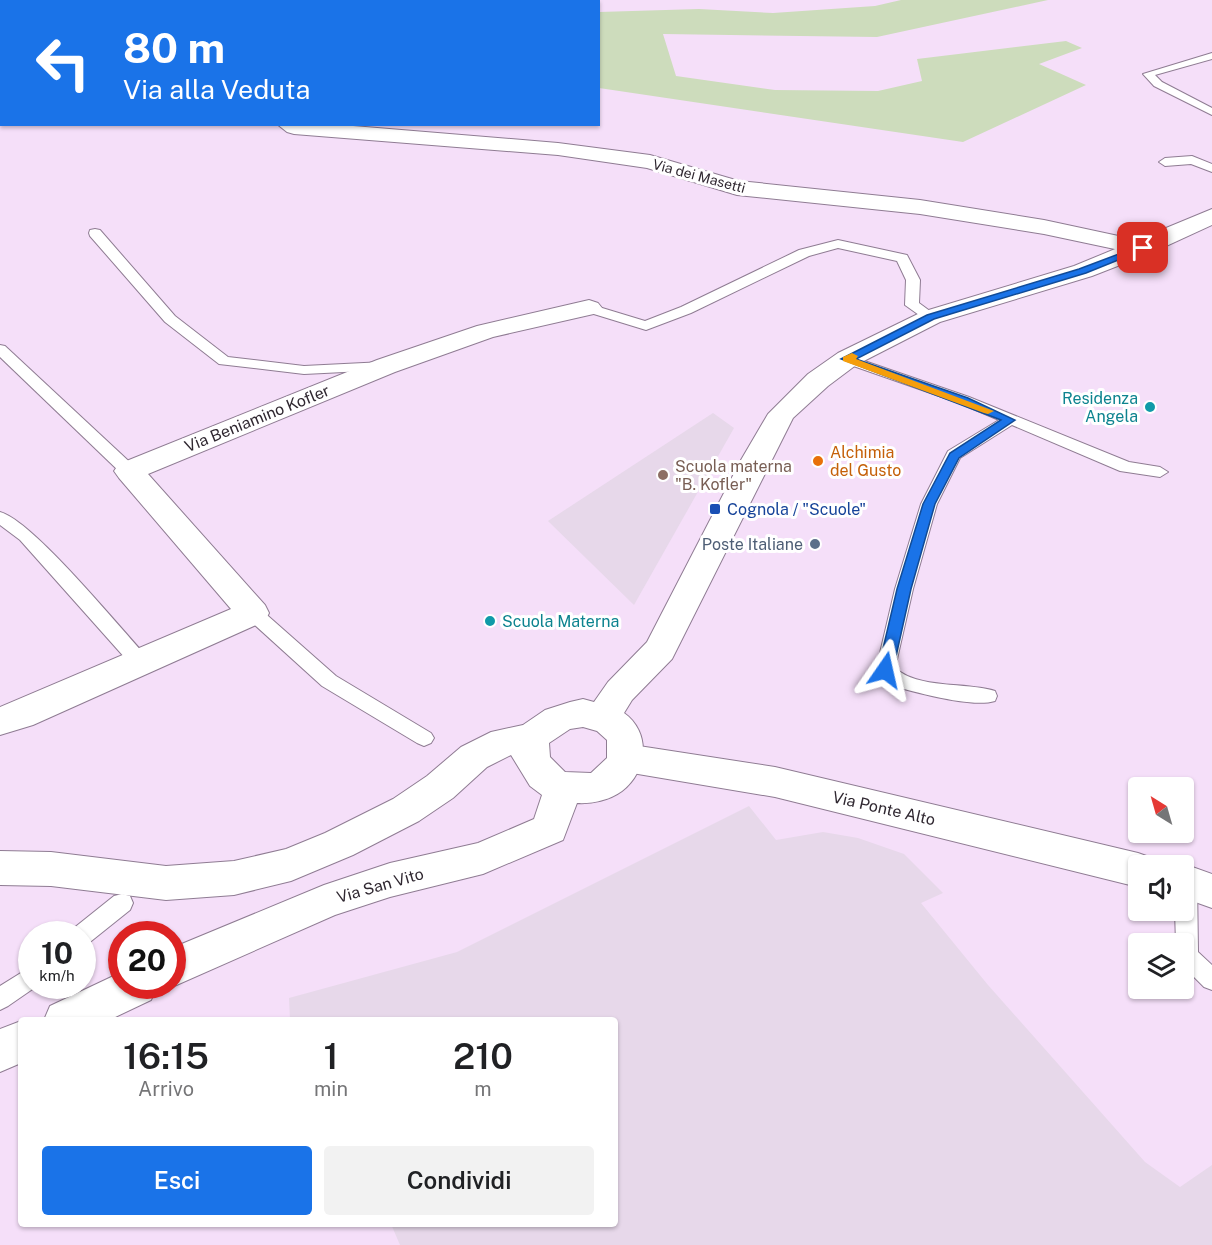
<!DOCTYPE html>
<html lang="it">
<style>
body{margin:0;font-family:"Public Sans",sans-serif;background:#f2f2f2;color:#202124;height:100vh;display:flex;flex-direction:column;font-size:22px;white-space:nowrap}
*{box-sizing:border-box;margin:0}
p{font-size:20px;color:#757577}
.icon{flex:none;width:33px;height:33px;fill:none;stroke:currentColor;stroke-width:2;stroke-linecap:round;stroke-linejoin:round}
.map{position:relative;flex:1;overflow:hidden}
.details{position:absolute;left:18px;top:1017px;width:600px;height:210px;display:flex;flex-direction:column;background:#fff;border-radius:6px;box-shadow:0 2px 4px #0004}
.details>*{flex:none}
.hud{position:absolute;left:0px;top:0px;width:600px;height:126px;box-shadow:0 2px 4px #0004;background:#1a73e8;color:#fff;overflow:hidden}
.needle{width:39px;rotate:323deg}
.controls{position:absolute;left:1128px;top:777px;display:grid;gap:12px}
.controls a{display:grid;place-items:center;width:66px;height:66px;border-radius:6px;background:#fff;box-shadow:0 2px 4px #0004;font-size:30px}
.speed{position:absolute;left:18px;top:921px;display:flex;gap:12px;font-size:30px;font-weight:700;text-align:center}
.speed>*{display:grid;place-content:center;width:78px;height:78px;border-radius:50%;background:#fff;box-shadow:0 2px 4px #0004;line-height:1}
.speed small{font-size:15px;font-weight:400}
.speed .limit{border:9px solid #d22;background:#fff;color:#111}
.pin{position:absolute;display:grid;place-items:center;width:51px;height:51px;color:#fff;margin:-26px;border-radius:12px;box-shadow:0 3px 9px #0006}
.me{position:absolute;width:66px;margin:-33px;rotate:11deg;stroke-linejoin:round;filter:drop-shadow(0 0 4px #0008)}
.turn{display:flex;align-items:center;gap:21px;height:126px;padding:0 24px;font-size:27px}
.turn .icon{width:78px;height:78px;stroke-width:2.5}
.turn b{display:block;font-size:42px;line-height:51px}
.eta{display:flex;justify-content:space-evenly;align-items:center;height:102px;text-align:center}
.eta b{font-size:36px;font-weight:600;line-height:42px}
.button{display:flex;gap:12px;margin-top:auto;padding:12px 24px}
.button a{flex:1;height:69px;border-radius:6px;background:#1a73e8;color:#fff;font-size:24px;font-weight:600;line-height:69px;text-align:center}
.button a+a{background:#f2f2f2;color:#202124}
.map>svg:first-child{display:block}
.education{fill:#e7d8ea}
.green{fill:#cddcbc}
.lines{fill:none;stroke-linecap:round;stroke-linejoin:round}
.trunk-tunnel{stroke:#cebad1;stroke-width:20;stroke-dasharray:20 10;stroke-linecap:butt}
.service-casing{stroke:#8f7c93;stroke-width:2}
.minor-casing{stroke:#8f7c93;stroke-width:2}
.tertiary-casing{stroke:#8f7c93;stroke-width:2}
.service{fill:#fff;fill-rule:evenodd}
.minor{fill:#fff;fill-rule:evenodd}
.tertiary{fill:#fff;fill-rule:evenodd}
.route{fill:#1a73e8;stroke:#114b97;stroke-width:1.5}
.slow{fill:#f59e0b}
.culture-dot{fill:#0f9aa8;stroke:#fff;stroke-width:2}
.food-dot{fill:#e8710a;stroke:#fff;stroke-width:2}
.education-dot{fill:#8d6e63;stroke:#fff;stroke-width:2}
.transit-dot{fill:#1a4fb4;stroke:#fff;stroke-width:2}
.service-dot{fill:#5c6f8a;stroke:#fff;stroke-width:2}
.labels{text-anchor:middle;stroke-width:6;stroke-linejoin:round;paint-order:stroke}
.far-street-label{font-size:14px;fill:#302831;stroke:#fff}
.culture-label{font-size:16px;fill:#0d838f;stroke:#fff;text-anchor:end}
.street-label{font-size:16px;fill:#302831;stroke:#fff}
.food-label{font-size:16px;fill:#c56008;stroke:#fff;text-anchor:start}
.education-label{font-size:16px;fill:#785e54;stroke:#fff;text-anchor:start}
.transit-label{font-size:16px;fill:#164399;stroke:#fff;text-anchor:start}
.service-label{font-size:16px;fill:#4e5e75;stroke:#fff;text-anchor:end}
</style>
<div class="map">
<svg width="1212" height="1245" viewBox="0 0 1212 1245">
<rect width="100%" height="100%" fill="#f5dff9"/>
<g class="education">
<polygon points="713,413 734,428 634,605 548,521"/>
<polygon points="749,806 776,840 823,832 858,838 904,854 943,893 921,903 988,985 1145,1162 1180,1187 1212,1165 1212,1245 400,1245 391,1224 615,1224 615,1020 290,1020 289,998 457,952"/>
</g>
<g class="green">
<polygon points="32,0 462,0 466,1 33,2"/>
<polygon points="901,0 1048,0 877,37 663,34 676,76 775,90 878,91 922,81 917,59 1066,41 1082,48 1039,64 1086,85 963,142 599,88 599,12 699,9 773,13 875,6"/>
</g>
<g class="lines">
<g class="trunk-tunnel">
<polyline points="346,2 354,0"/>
<polyline points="452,2 460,0"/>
</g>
<g class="service-casing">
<g id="service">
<polygon points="476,0 493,0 474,2"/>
<polygon points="1212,53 1212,59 1155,75 1162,82 1212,108 1212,115 1154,86 1143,74"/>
<polygon points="1192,156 1212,164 1212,172 1191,164 1165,166 1159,162 1165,158"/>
<polygon points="95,229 100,230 175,316 228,357 304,366 384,362 391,366 384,370 304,374 219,364 165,322 90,236 89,233 90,230"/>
<polygon points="838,240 907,255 920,280 919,303 938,317 936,320 926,320 905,305 906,280 897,261 838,248 809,256 691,313 646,330 584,311 582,308 589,304 645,321 681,307 799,250"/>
<polygon points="0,345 5,346 135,467 137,471 135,475 123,475 0,357"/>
<path d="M 847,355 L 969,397 L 1129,462 L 1160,467 L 1168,472 L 1160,477 L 1120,471 L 1012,425 L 960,458 L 937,504 L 913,589 L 895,668 C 918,689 966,682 995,691 L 997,696 L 995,701 C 972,708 920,693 896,687 L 889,685 L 876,670 L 895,589 L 921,504 L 948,451 L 999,420 L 959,403 L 842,362 L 840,359 L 842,356 Z"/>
<path d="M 0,512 C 32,520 120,628 148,658 L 150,663 L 148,668 L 141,670 L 134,668 L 20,540 L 0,525 Z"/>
<polygon points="253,607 259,608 336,676 431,733 434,738 431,743 424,746 417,743 322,686 247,618 244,613 247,608"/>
<polygon points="1186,873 1194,875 1197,882 1198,952 1212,965 1212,990 1204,987 1184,967 1184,944 1176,944 1175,910 1184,910 1184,874"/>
<polygon points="122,894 130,896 133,903 130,910 90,942 82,945 82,934 71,934 74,928 114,896"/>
<polygon points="32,966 32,986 37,986 8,1006 0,1010 0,986"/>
</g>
</g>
<g class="minor-casing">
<g id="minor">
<rect x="0" y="27" width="2" height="12"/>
<polygon points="277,124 329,124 558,143 650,155 739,181 920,200 1044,220 1151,243 1155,248 1151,253 1143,255 1044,234 920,214 737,195 647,168 558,155 294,134 287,132"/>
<polygon points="589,300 598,303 602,308 598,313 493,337 395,372 148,474 265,605 269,613 265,621 33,725 0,735 0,707 231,609 119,478 114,471 119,464 377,360 477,326"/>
<polygon points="626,744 775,767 1138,853 1152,858 1155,866 1138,866 1138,887 775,797 626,772 613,768 608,758 613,748"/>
<polygon points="1184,864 1212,874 1212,908 1184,898 1184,866 1180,866"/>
</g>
</g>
<g class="tertiary-casing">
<g id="tertiary">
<path d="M 1212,209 L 1212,225 L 1151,253 L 1092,276 L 940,322 L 856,365 L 828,386 L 793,418 L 672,659 L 632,700 L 624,713 C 651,732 648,771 622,791 C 610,800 592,804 577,803 L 563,840 L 483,874 L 390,897 L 335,915 L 172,987 L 169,986 L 172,986 L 172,948 L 324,885 L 390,863 L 478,843 L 534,819 L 542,795 L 530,786 L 511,755 L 487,767 L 453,798 L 419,821 L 353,855 L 291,881 L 234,895 L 166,900 L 51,886 L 0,885 L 0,851 L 51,852 L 166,866 L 234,861 L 286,849 L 325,833 L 393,799 L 427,776 L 461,747 L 491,732 L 523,725 L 545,710 L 570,702 L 583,699 L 594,702 L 608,682 L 647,642 L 741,460 L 768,414 L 808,374 L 838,353 L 922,312 L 1074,266 ZM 583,727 L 597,731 L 607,740 L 607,758 L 591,773 L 565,772 L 550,757 L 549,743 L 570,729 Z"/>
<polygon points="122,972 122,986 157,986 151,1000 109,1020 44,1020 50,1006"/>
<polygon points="21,1021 21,1063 0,1072 0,1029"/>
</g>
</g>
<use href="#service" class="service"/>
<use href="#minor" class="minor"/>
<use href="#tertiary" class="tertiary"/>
</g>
<polygon class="route" points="1140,246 1148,248 1086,273 934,319 856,359 968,398 1015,420 959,458 935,504 911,589 893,670 890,674 880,674 878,670 897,589 923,504 950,453 1001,420 841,359 927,315 1079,269"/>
<polygon class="slow" points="852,353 858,356 856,359 994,411 988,414 984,413 843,361 843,357"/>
<g class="culture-dot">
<circle cx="1150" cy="407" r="6"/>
<circle cx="490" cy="621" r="6"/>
</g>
<circle class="food-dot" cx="818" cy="461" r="6"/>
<circle class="education-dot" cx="663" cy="475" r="6"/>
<rect class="transit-dot" x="709" y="503" width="12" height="12" rx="3"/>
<circle class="service-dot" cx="815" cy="544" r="6"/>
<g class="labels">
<g class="far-street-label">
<text transform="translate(699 176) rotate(15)" y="5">Via dei Masetti</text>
</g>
<g class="culture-label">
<text x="1138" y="404">Residenza<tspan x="1138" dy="18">Angela</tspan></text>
<text x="502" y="627" text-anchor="start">Scuola Materna</text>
</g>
<g class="street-label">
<text transform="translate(257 418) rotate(-22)" y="6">Via Beniamino Kofler</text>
<text transform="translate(884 808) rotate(13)" y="6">Via Ponte Alto</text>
<text transform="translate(380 885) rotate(-16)" y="6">Via San Vito</text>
</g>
<g class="food-label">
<text x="830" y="458">Alchimia<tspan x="830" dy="18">del Gusto</tspan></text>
</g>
<g class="education-label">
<text x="675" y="472">Scuola materna<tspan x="675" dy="18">"B. Kofler"</tspan></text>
</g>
<g class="transit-label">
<text x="727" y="515">Cognola / "Scuole"</text>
</g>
<g class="service-label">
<text x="803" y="550">Poste Italiane</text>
</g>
</g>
</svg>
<div class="controls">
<a><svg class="needle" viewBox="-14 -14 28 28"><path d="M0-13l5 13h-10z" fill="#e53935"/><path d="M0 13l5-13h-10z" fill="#757577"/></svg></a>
<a><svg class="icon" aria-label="sound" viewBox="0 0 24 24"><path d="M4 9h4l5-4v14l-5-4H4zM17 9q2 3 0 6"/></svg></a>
<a><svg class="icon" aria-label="layers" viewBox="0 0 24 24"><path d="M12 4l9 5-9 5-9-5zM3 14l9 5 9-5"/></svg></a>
</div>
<div class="speed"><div>10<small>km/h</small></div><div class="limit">20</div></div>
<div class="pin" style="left:1143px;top:248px;background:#d93025"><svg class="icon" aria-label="arrive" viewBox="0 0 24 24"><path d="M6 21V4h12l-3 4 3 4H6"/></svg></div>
<svg class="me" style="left:885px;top:670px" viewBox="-20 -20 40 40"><path d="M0-17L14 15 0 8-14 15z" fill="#1a73e8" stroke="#fff" stroke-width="4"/></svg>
<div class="hud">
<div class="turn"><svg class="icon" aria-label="left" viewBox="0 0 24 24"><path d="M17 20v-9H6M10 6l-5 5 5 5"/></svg><div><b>80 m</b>Via alla Veduta</div></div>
</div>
<section class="details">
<div class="eta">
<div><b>16:15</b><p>Arrivo</p></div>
<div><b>1</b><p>min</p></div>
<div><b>210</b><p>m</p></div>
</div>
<div class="button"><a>Esci</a><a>Condividi</a></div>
</section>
</div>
